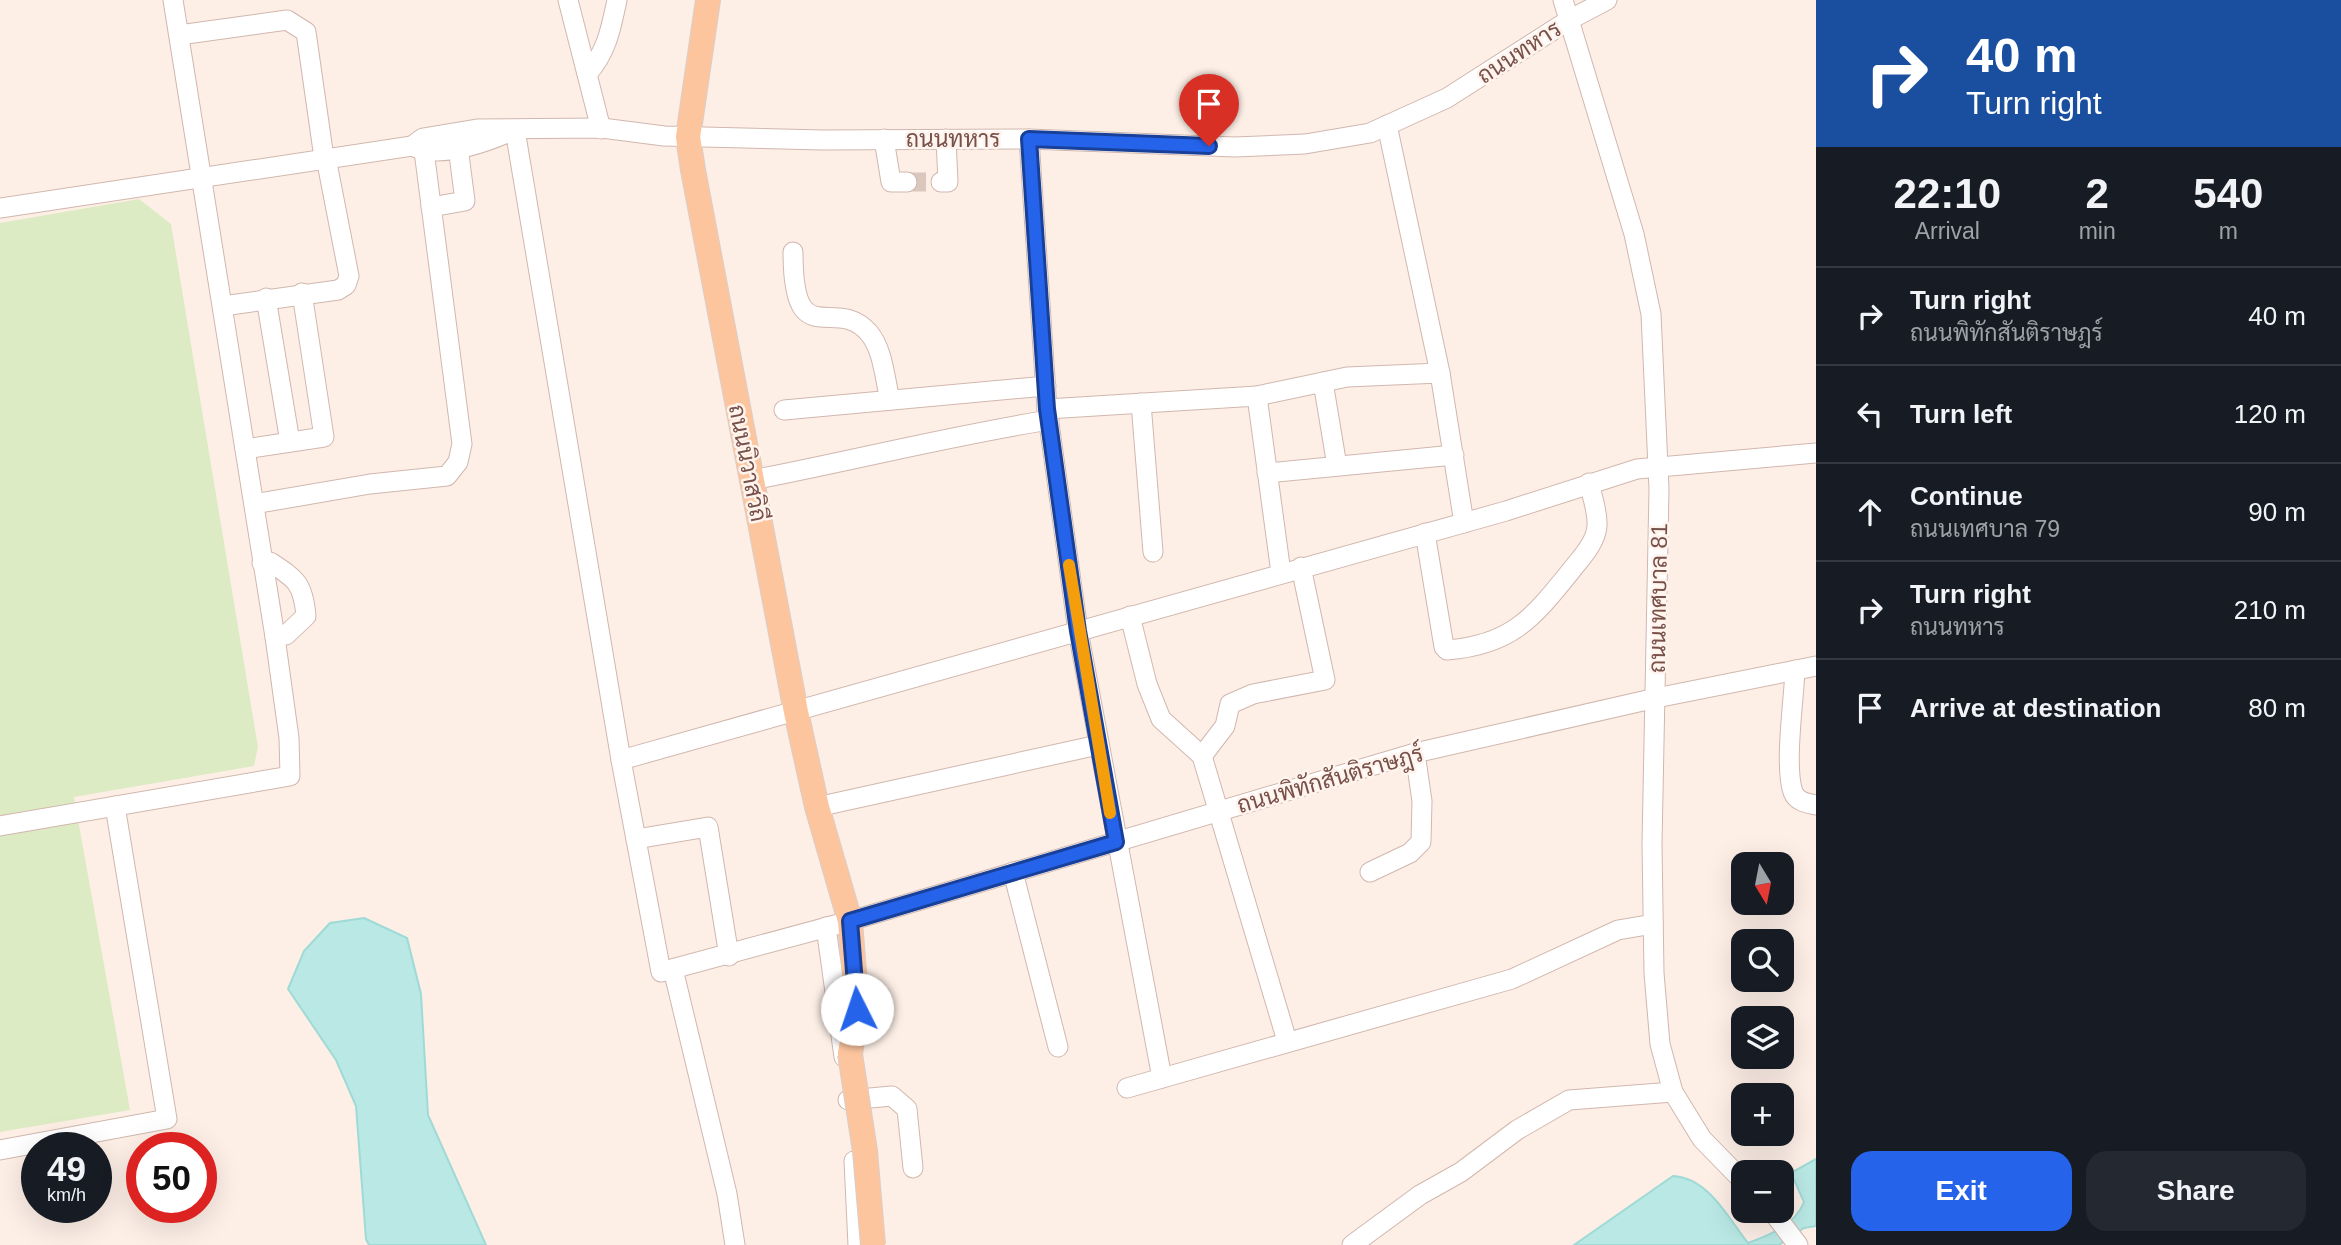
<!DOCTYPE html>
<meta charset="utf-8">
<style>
body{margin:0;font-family:Helvetica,Sarabun,sans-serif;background:#242831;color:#f1f3f6;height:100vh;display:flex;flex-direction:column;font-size:26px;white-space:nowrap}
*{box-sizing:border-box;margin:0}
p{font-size:23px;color:#9ea1a6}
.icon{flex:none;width:38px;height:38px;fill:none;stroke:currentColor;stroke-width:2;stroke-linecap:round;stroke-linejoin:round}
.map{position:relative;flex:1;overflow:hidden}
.side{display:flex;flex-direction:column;background:#171b24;width:525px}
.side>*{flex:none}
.top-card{background:#1a4fa0;color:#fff;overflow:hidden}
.needle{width:46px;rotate:170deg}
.fabs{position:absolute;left:1731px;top:852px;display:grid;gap:14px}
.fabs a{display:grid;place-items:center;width:63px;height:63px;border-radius:14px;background:#171b24;box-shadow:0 7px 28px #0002;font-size:35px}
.speed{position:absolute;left:21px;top:1132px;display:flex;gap:14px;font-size:35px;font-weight:700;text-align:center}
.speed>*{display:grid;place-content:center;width:91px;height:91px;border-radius:50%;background:#171b24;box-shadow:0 7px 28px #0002;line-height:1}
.speed small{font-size:18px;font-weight:400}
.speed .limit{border:10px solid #d22;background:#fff;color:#111}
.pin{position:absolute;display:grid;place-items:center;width:60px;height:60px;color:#fff;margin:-72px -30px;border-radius:50% 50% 50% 0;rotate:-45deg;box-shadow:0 0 7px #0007}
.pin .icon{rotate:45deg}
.me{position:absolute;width:77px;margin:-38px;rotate:356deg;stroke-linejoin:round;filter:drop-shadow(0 0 5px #0008)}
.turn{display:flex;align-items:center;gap:24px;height:147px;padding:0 35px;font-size:32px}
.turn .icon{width:91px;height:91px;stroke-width:2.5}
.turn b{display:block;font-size:49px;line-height:60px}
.eta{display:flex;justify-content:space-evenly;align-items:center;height:119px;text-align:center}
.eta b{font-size:42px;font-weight:800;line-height:49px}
.button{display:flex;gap:14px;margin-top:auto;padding:14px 35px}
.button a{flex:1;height:80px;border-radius:21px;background:#2563eb;color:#fff;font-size:28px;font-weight:800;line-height:80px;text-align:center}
.button a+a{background:#242831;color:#f1f3f6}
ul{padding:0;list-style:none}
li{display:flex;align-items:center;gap:21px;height:98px;padding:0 35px;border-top:2px solid #363941}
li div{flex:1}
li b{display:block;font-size:26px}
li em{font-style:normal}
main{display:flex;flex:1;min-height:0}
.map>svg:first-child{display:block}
.green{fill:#dcebc3}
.water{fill:#b9e8e5;stroke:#9fdad6;stroke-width:2}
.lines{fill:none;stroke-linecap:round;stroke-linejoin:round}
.minor-tunnel{stroke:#dcc7bf;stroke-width:19;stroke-dasharray:19 10;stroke-linecap:butt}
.minor-casing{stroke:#d1b7ae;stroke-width:21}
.major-casing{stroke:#d9cecc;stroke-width:26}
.minor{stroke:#fff;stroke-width:19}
.major{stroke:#fdc59d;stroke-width:24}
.major-bridge-casing{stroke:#d9cecc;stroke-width:26;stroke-linecap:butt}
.major-bridge{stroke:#fdc59d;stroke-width:24}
.route-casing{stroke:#184099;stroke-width:18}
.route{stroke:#2563eb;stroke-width:12}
.slow{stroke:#f59e0b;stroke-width:12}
.labels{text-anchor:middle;stroke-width:5;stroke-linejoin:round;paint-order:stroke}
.street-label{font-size:23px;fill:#775049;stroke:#fff4ed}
</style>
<main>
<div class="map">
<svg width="1816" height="1245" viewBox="0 0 1816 1245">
<rect width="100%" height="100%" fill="#fdefe6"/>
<polygon class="green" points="139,199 171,224 258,747 254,766 74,797 130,1110 0,1132 0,223"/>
<g class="water">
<polygon points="364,918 407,938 421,994 428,1115 486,1245 369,1245 366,1239 356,1106 336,1060 288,989 304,951 330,923"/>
<path d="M 1816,1159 L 1816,1226 L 1804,1228 L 1779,1245 L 1574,1245 L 1673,1176 C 1709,1178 1728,1218 1748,1243 C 1770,1235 1795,1225 1804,1202 L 1791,1173 Z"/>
</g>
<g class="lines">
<polyline class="minor-tunnel" points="907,182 941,182"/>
<g class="minor-casing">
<g id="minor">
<polyline points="568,0 601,129"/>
<polyline points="1563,0 1634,234 1651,314 1659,489 1652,844 1654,973 1660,1044 1673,1092 1702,1139 1743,1181"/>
<polyline points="179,35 287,20 306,32 324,158"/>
<path d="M 587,74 C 607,52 611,28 617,0"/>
<polyline points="515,130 621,760 661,972 850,921 1415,753 1656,698 1816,666"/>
<polyline points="884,139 891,182 907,182"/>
<polyline points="1029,139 1047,409 1078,631 1162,1078"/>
<path d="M 412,146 C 439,159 481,144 507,133"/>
<polyline points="941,182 948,182 946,139"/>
<polyline points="431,207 465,201 458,147"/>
<polyline points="0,208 412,146 423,138 477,129 602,128 664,136 823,140 1029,139 1235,147 1305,144 1370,133 1447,98 1569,20 1607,0"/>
<path d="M 793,252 C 793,357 835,293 869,333 C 883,349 885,380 890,400"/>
<polyline points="266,298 290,442"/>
<polyline points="223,306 338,290 346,285 349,276 326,158"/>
<polyline points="1440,373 1464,523"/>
<polyline points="1323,382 1337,466"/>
<polyline points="1257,396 1347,377 1440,373 1387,125"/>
<polyline points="1141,403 1153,552"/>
<polyline points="1047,409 1257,396 1281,573"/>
<polyline points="784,410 1046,386"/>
<polyline points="245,449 324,437 302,293"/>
<polyline points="1267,473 1454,455"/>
<path d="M 752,480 C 851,461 949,436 1049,420"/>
<polyline points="254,504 370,484 447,476 458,462 462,444 424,151"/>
<path d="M 1425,533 L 1444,647 L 1447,650 C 1511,645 1532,619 1570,572 C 1580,559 1596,543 1597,526 C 1598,512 1592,496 1589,483"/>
<path d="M 262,563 L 270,562 C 296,579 303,583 306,616 L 286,635 L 275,637"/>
<polyline points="1130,616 1147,684 1161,719 1202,756 1287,1041"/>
<path d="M 1795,670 C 1794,699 1784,766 1793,792 C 1797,802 1807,803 1816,805"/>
<polyline points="1202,756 1225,726 1230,704 1253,694 1325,680 1301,567"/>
<polyline points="621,760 1506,511 1637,469 1816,453"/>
<polyline points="817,807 1098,745"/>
<polyline points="0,826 290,776 289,738 275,637 173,0"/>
<polyline points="636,839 708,827 729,956"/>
<polyline points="1013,872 1058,1047"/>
<polyline points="1370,872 1410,853 1421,842 1422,801 1415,753"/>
<polyline points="826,927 844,1057"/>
<polyline points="673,969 727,1194 735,1245"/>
<polyline points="1127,1088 1512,979 1618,930 1653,924"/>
<polyline points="848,1100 892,1096 907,1109 913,1168"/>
<polyline points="0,1150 167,1119 115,806"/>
<polyline points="854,1161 858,1245"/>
<polyline points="1772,1211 1798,1245"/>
<polyline points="1352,1245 1420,1195 1461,1172 1517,1130 1569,1100 1673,1092"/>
</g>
</g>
<g class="major-casing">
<polyline id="major" points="708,0 688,137 693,170 796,712 817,807 850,921 857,1009 850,1054"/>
</g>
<use href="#minor" class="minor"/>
<use href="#major" class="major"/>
<g class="major-bridge-casing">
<polyline id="major-bridge" points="850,1054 865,1151 873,1245"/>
</g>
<use href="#major-bridge" class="major-bridge"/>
</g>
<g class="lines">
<g class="route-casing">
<polyline id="route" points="857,1009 850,921 1116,842 1078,631 1047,409 1029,139 1209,146"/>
</g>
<use href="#route" class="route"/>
<polyline class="slow" points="1069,565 1110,813"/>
</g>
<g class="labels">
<g class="street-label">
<text transform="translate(1519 52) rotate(-33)" y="8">ถนนทหาร</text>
<text x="953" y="147">ถนนทหาร</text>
<text transform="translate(748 463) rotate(79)" y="8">ถนนนิวาสวิถี</text>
<text transform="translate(1658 598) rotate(-89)" y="8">ถนนเทศบาล 81</text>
<text transform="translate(1330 779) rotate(-16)" y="8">ถนนพิทักสันติราษฎร์</text>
</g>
</g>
</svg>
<div class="fabs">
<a><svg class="needle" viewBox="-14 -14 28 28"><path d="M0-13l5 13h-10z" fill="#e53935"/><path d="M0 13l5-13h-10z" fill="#9ea1a6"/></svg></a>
<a><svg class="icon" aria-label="search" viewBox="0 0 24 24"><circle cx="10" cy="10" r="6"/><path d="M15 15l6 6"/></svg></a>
<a><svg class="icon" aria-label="layers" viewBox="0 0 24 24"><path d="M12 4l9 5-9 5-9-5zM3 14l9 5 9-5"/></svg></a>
<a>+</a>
<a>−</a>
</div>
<div class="speed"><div>49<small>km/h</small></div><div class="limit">50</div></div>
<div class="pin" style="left:1209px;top:146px;background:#d93025"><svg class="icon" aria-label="arrive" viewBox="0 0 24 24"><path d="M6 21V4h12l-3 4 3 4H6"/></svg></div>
<svg class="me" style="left:857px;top:1009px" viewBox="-20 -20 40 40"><circle r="19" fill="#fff"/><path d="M0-13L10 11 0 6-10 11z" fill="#2563eb"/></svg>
</div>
<section class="side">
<div class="top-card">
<div class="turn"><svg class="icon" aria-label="right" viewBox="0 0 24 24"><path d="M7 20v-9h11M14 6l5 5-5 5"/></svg><div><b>40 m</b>Turn right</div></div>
</div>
<div class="eta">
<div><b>22:10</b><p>Arrival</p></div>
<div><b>2</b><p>min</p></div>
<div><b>540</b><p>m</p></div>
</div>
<ul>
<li><svg class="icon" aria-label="right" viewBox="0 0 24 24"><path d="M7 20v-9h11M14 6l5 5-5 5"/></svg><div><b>Turn right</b><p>ถนนพิทักสันติราษฎร์</p></div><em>40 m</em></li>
<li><svg class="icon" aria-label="left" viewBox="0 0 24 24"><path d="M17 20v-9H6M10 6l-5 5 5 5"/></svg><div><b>Turn left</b></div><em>120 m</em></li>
<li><svg class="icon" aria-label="ahead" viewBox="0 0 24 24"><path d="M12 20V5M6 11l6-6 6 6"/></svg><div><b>Continue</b><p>ถนนเทศบาล 79</p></div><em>90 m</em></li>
<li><svg class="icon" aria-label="right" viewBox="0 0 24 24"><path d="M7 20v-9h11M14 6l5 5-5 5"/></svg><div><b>Turn right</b><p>ถนนทหาร</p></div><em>210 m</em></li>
<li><svg class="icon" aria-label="arrive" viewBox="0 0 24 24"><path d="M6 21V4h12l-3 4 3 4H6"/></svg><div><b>Arrive at destination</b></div><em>80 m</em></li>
</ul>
<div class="button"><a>Exit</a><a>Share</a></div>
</section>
</main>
